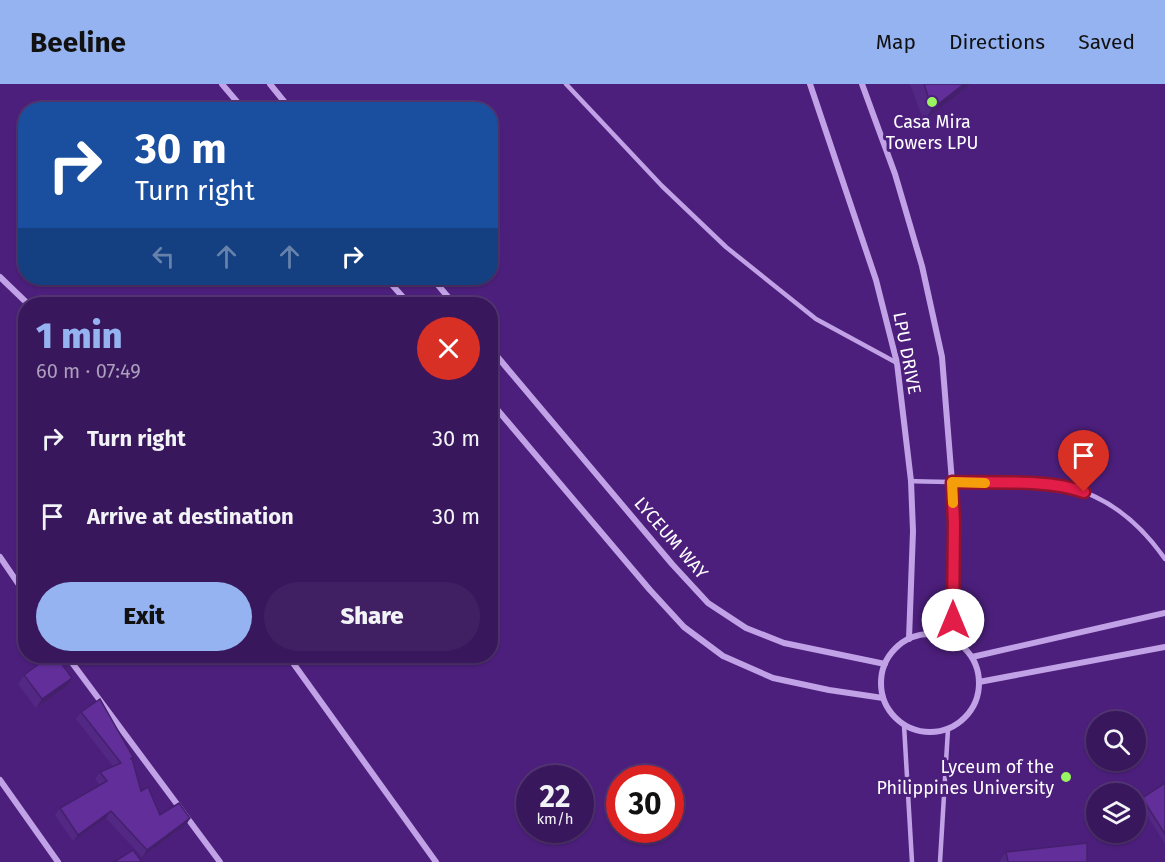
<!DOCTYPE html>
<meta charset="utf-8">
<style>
body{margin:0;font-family:"Fira Sans",sans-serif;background:#402063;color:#f1f3f6;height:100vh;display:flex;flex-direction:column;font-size:22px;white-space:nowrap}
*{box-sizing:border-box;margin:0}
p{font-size:20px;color:#ab9fbc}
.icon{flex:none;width:33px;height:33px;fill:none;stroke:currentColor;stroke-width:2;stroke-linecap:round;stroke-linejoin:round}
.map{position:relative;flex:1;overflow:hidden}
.side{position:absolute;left:18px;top:213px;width:480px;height:366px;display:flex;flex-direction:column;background:#39175d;border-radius:24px;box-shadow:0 2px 4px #0004,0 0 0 2px #533672}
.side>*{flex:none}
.guide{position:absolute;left:18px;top:18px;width:480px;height:183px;border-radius:24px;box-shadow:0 2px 4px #0004,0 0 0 2px #533672;background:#1a4fa0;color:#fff;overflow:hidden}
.fabs{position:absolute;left:1086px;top:627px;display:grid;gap:12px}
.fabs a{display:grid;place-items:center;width:60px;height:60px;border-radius:50%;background:#39175d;box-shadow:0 2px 4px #0004,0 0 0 2px #533672;font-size:30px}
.speed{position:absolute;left:516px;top:681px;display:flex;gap:12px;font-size:30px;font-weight:700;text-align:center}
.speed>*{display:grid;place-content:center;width:78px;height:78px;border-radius:50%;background:#39175d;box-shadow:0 2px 4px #0004,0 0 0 2px #533672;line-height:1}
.speed small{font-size:15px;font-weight:400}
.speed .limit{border:9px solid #d22;background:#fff;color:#111}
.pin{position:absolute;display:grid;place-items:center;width:51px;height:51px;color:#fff;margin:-62px -26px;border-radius:50% 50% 50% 0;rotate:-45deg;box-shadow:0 0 6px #0007}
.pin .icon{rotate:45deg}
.me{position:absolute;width:66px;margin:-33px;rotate:0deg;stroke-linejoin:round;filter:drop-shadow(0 0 4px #0008)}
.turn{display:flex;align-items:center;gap:21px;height:126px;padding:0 18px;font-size:27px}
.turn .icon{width:78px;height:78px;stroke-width:2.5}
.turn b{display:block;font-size:42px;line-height:51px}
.lanes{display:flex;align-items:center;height:57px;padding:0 18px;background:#0003;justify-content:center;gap:30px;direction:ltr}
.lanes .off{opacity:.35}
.round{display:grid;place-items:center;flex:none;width:63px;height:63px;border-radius:32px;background:#402063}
.head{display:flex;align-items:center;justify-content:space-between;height:102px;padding:0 18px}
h1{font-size:36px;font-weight:800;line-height:45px;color:#95b2f1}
.action{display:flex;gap:12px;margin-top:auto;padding:12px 18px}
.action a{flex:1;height:69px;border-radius:36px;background:#95b2f1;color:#111;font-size:24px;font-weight:800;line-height:69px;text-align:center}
.action a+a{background:#402063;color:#f1f3f6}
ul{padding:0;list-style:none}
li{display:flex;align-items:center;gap:18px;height:78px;padding:0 18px}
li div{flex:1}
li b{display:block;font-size:22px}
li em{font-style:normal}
header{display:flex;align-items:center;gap:36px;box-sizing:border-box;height:84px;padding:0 30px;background:#95b2f1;color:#111}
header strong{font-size:28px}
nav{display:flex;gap:33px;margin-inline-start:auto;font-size:21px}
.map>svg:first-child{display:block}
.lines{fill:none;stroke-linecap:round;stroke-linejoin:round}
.service{stroke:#c2a2e7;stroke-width:4.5}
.minor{stroke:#c2a2e7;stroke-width:6}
.wall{fill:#532884}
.shaded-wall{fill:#44206c}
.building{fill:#612e9a;stroke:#44206c;stroke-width:1.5}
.route-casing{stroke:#92132f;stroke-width:15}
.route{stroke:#e11d48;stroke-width:10}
.slow{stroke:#f59e0b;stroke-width:10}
.poi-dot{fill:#98f561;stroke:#4c1f7c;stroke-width:2}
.labels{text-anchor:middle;stroke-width:6;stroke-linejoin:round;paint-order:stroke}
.poi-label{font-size:18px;fill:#fff;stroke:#4c1f7c}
.street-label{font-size:18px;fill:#fff;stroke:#4c1f7c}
</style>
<header>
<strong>Beeline</strong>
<nav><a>Map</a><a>Directions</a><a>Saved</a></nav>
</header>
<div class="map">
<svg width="1165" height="778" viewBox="0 0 1165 778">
<rect width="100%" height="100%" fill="#4c1f7c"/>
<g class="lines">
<g class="service">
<polyline points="566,0 662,102 726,163 816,235 897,279"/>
<path d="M 911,397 C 943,398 975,398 1008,399 C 1028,399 1053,398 1072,404 C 1111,415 1142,442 1165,475"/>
<polyline points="904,641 912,778"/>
<polyline points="940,778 948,645"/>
</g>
<g class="minor">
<polyline points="222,0 244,26"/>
<polyline points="270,0 291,26"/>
<polyline points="810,0 876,196 897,279 911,397 913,447 909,555"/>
<polyline points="862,0 895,90 922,182 942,273 952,398 954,439 953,556"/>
<polyline points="0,193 28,220"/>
<polyline points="386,194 409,220"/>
<polyline points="432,194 454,220"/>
<polyline points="490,264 672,480 708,519 746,544 784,559 885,580"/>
<polyline points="490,317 650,506 684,543 723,572 773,594 829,606 883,614"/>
<polyline points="0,473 26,511"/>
<circle cx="930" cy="599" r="49"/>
<polyline points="67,572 220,778"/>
<polyline points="288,572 436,778"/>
<polyline points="972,573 1165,529"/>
<polyline points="979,598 1165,563"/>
<polyline points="0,696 58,778"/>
</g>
</g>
<g class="wall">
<polygon points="910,0 971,0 924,37"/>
<polygon points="24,591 66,603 36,624 18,600"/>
<polygon points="81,628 132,675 141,707 160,731 190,734 186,741 142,773 106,734 73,757 55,731 60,724 100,701 95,695 100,688 113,682 76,635"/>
<polygon points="1165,699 1165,760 1139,718 1142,714"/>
<polygon points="1006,768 1087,778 999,778"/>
</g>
<g class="shaded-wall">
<polygon points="964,0 971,0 924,37 932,25"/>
<polygon points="72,594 66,603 36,624 42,615"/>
<polygon points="111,727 106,734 73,757 78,751"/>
<polygon points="190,734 186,741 142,773 147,766"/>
</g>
<g class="building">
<polygon points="924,0 964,0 932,25"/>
<polygon points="50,572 56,572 72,594 42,615 24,591"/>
<polygon points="100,615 133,673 130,675 132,674 141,707 148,703 160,731 179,719 190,734 147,766 111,727 78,751 60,724 107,697 100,688 121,679 81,628"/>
<polygon points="1165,699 1165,750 1142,714"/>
<polygon points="1087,759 1087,778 1008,778 1006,768"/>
<polygon points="133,766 142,778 114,778"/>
</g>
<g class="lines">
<g class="route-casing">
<path id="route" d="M 953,536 L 954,439 L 952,398 C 992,399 1048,395 1084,408"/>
</g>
<use href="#route" class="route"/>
<polyline class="slow" points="953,419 952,398 985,399"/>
</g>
<g class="poi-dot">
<circle cx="932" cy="18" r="6"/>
<circle cx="1066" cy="693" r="6"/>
</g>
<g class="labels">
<g class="poi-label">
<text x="932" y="44">Casa Mira<tspan x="932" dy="21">Towers LPU</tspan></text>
<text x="1054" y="689" text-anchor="end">Lyceum of the<tspan x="1054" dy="21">Philippines University</tspan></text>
</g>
<g class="street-label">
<text transform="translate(907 269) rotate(79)" y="6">LPU DRIVE</text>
<text transform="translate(671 454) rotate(49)" y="6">LYCEUM WAY</text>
</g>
</g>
</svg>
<div class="fabs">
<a><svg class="icon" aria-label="search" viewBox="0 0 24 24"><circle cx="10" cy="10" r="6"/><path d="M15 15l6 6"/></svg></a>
<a><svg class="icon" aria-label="layers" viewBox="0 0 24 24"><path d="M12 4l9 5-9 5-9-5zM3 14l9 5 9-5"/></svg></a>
</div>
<div class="speed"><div>22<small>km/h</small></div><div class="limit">30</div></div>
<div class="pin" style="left:1084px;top:408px;background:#d93025"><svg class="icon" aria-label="arrive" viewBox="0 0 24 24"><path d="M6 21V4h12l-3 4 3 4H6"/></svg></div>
<svg class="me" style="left:953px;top:536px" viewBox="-20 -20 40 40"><circle r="19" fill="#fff"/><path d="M0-13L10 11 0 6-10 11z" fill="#e11d48"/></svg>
<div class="guide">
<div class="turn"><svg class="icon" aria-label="right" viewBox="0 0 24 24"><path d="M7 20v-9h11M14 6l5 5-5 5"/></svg><div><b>30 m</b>Turn right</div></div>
<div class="lanes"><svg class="icon off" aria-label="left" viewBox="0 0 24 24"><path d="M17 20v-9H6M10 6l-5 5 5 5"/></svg><svg class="icon off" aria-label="ahead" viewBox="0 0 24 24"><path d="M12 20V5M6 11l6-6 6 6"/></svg><svg class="icon off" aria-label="ahead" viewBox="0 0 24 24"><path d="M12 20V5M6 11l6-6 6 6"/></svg><svg class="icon" aria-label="right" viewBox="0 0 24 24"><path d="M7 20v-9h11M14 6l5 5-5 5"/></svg></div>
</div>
<section class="side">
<div class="head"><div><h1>1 min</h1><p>60 m · 07:49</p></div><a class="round" style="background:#d93025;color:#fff"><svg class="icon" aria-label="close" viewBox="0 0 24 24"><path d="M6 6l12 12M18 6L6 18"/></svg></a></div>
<ul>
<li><svg class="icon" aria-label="right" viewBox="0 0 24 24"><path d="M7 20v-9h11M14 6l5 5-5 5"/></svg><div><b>Turn right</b></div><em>30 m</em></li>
<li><svg class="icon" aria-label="arrive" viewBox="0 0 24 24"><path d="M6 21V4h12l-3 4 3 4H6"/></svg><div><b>Arrive at destination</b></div><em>30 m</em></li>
</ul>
<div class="action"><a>Exit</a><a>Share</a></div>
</section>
</div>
